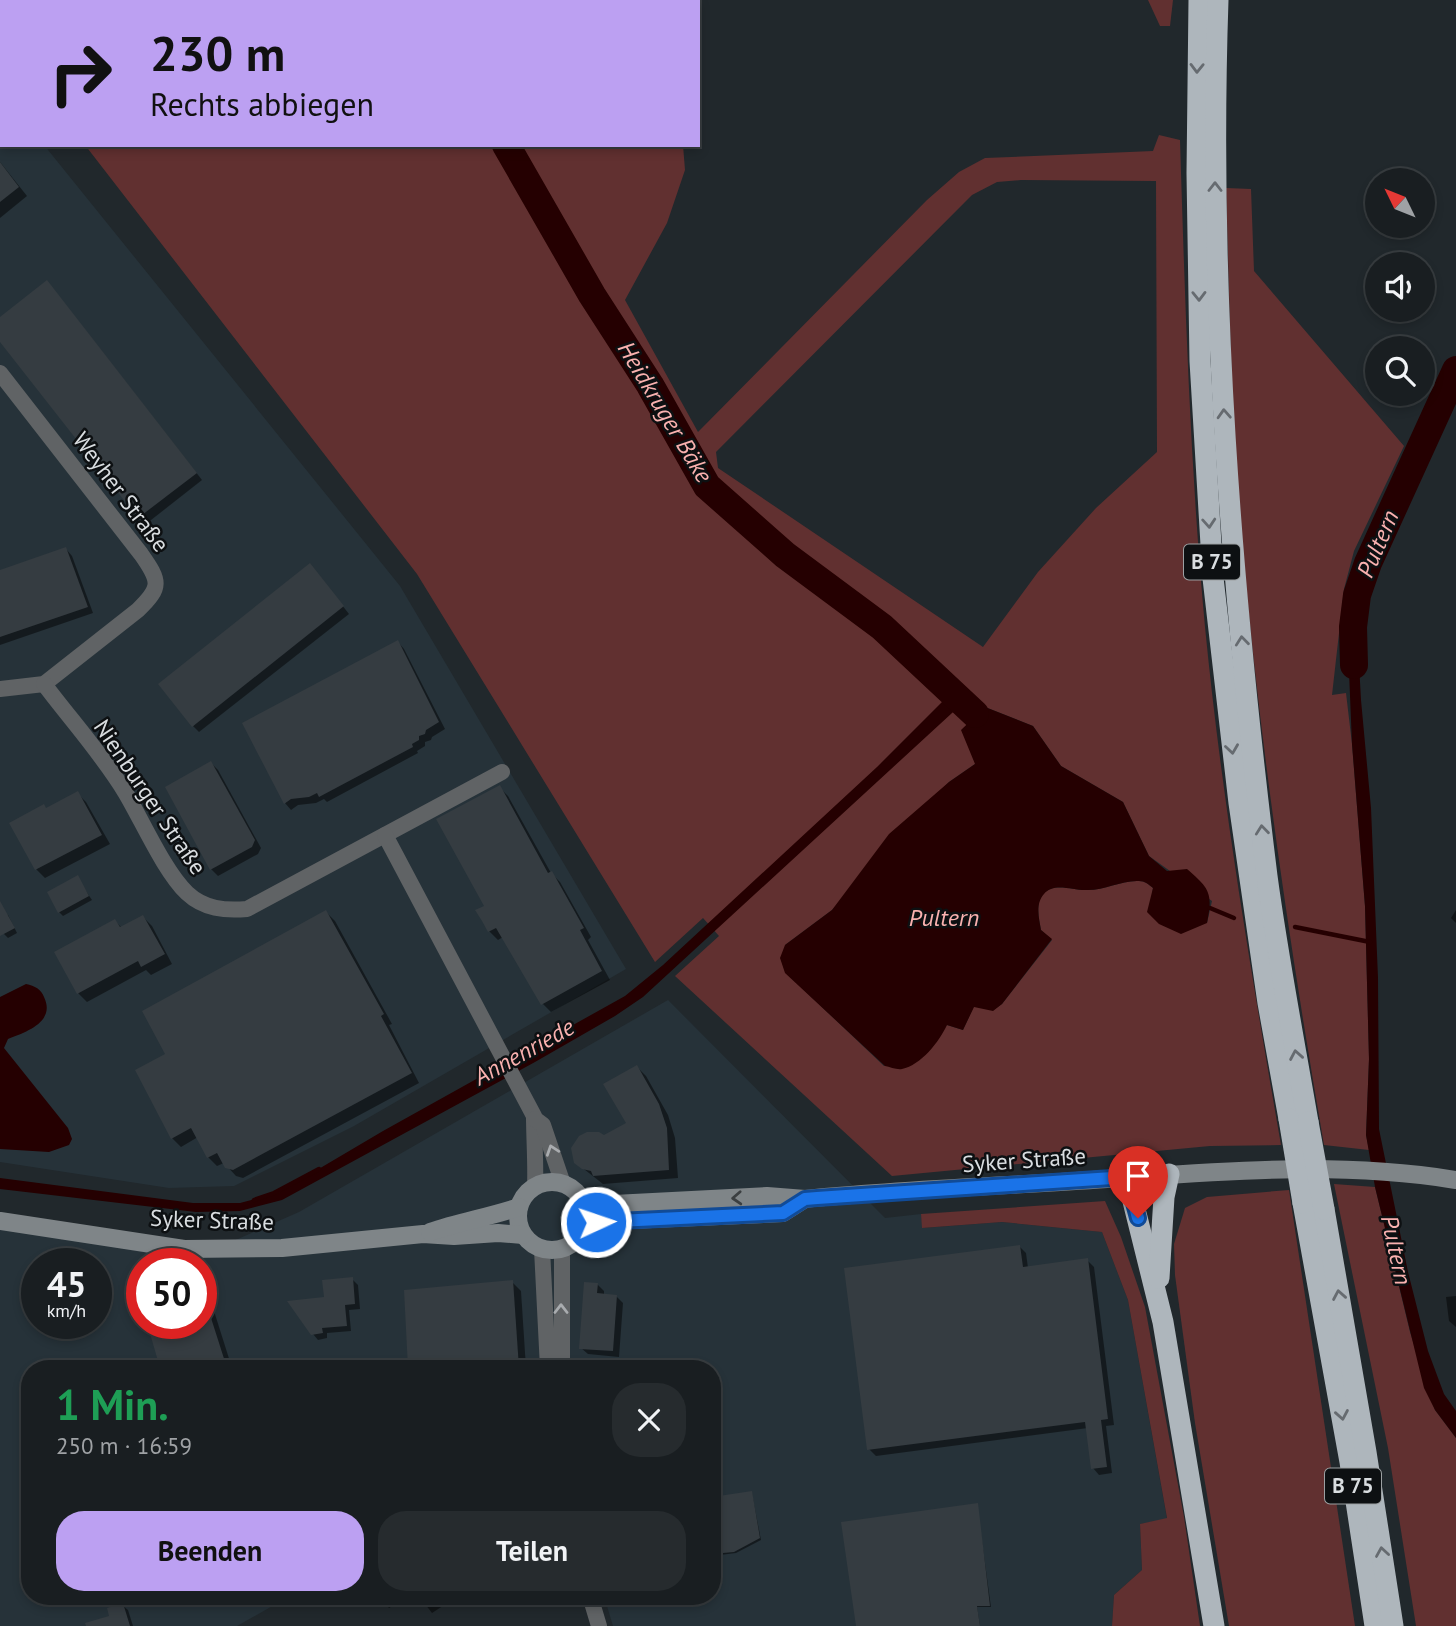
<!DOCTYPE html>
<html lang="de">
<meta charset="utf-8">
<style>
body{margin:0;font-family:"PT Sans",sans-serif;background:#262b2e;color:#f1f3f6;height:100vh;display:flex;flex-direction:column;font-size:26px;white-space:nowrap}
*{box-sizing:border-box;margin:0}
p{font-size:23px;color:#9fa2a5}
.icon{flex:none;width:38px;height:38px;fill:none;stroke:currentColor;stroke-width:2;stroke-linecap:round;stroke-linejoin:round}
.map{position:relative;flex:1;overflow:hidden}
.panel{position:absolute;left:21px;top:1360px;width:700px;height:245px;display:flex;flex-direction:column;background:#191e21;border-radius:28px;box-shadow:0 4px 10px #0003,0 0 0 2px #373c3f}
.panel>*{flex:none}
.top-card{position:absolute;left:0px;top:0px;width:700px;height:147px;box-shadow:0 4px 10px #0003,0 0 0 2px #373c3f;background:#bca0f2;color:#111;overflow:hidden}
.needle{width:46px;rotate:313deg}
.fabs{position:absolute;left:1365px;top:168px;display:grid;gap:14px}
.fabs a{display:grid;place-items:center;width:70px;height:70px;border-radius:50%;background:#191e21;box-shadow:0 4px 10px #0003,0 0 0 2px #373c3f;font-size:35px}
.speed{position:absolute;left:21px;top:1248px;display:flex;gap:14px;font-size:35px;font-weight:700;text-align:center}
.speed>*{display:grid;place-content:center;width:91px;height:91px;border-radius:50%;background:#191e21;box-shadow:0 4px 10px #0003,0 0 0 2px #373c3f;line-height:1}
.speed small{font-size:18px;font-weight:400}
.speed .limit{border:10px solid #d22;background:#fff;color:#111}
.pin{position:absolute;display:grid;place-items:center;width:60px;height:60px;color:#fff;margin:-72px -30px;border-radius:50% 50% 50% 0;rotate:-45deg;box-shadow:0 0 7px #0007}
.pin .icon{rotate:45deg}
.me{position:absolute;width:77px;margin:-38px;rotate:87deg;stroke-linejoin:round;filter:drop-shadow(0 0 5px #0008)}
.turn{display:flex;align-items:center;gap:24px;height:147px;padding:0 35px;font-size:32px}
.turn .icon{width:91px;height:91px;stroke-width:2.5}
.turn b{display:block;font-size:49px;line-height:60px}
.round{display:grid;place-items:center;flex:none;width:74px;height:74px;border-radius:28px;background:#262b2e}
.head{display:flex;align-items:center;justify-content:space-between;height:119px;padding:0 35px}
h1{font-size:42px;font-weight:700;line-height:52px;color:#1e9e55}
.action{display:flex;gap:14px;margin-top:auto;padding:14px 35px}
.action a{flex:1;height:80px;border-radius:28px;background:#bca0f2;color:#111;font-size:28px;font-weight:700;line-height:80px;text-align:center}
.action a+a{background:#262b2e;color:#f1f3f6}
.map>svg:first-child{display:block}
.built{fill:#263239;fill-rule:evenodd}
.green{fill:#613030;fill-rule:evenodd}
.water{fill:#250001}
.shadow{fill:#0007}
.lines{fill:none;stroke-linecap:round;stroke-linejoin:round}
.stream{stroke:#250001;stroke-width:4.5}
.river{stroke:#250001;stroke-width:28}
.building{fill:#353c41}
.street{stroke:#606365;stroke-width:16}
.secondary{stroke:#7f8588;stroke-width:18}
.highway{stroke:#aeb6bc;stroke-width:21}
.highway-bridge{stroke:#aeb6bc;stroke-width:21}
.oneway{stroke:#666b70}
.oneway2{stroke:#a9acaf}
.oneway3{stroke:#3b3f41}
.route-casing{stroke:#114b97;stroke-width:18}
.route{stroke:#1a73e8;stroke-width:12}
.labels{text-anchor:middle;stroke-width:5;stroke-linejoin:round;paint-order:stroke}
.shield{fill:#0d1012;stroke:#9ca0a2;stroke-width:2}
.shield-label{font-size:21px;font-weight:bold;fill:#d9dde0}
.street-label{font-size:23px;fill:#d9dde0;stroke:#0d1012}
.water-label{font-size:24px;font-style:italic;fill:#fab1af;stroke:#0d1012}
</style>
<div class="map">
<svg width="1456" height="1626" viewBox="0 0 1456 1626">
<rect width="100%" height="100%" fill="#21282c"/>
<g class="built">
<polygon points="0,91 2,145 44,145 400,586 626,969 354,1126 234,1186 169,1188 0,1162"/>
<path d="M 668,1000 L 885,1218 L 921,1214 L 923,1228 L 1002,1222 L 1102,1232 L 1128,1300 L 1167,1519 L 1140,1524 L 1142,1570 L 1114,1595 L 1112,1626 L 613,1626 L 604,1596 L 712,1596 L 712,1368 L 30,1368 L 30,1596 L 290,1596 L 237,1626 L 0,1626 L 0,1227 L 197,1257 L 299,1212 ZM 37,1264 L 96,1264 L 96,1323 L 37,1323 ZM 142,1264 L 201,1264 L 201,1323 L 142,1323 Z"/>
</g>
<g class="green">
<polygon points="0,0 416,0 417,2 2,2 2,24"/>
<polygon points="423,0 655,0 655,2 424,2"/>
<polygon points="1148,0 1173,0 1170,26 1160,26"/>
<path d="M 1159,135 L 1180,140 C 1185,303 1190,465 1205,627 C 1222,801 1251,973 1281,1145 L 1210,1146 L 892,1176 L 675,976 L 719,936 L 703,918 L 655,962 L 417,574 L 85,145 L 502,145 L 589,296 L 638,371 L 690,463 L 696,460 L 595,296 L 508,145 L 683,145 L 685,170 L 667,223 L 625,300 L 698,432 L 927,200 L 959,172 L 985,158 L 1153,151 ZM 1021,180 L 1156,181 L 1157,452 L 1096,508 L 1038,572 L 983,647 L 718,468 L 716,452 L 972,195 L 997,182 ZM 985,707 L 1033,726 L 1061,766 L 1123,802 L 1149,856 L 1212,901 L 1207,923 L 1152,896 L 1153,888 C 1148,884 1145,881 1139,881 C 1121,880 1104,891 1085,890 C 1072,890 1053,882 1043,894 C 1035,904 1039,918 1041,930 L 1052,940 L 1002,1004 L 993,1010 L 974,1006 L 963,1030 L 947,1025 L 884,1066 L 785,972 L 785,945 L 832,910 L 933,798 L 949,782 L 975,764 Z"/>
<path d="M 1226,188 L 1251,189 L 1254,271 L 1404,446 L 1354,551 L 1344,589 L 1332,695 L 1346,693 L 1352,744 L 1365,906 L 1369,1059 L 1366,1135 L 1369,1150 L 1324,1145 C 1290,948 1261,751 1243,553 C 1231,432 1230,310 1226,188 Z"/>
<polygon points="1334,1184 1375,1187 1410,1332 1435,1410 1456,1438 1456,1626 1416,1626 1388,1448"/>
<polygon points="1289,1190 1355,1626 1229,1626 1195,1423 1175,1275 1174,1244 1185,1208 1207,1197"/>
<polygon points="1105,1201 1121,1237 1145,1307 1184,1517 1200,1626 1112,1626 1114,1595 1142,1570 1140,1524 1167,1518 1128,1300 1102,1232 1002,1222 922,1228 921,1214"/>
</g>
<g class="water">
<polygon points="1353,627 1358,645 1361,700 1371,808 1378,978 1379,1129 1408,1272 1428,1351 1444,1394 1456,1411 1456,1438 1435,1410 1424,1388 1375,1187 1366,1135 1369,1059 1365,906 1352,744 1348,647"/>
<polygon points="952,692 964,702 643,997 615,1016 535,1062 282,1200 240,1211 196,1212 0,1189 0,1178 193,1203 240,1203 278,1193 383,1131 625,996 663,965 877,767"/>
<path d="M 985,707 L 1033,726 L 1061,766 L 1123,802 L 1149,856 L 1167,871 L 1187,869 C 1210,889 1213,893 1207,923 L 1181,934 L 1159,924 L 1147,912 L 1153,888 C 1148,884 1145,881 1139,881 C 1121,880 1104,891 1085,890 C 1072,890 1053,882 1044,894 C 1035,904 1039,918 1041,930 L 1052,939 L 1002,1004 L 993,1011 L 974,1007 L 963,1030 L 947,1025 C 939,1042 921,1065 902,1069 C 897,1070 890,1067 885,1066 L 785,973 L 780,958 L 785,945 L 832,910 L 889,834 L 949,782 L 975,764 L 961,730 Z"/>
<path d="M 26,984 C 35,986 41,989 44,997 C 56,1022 26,1032 8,1039 L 4,1048 L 68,1128 L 72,1139 L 69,1145 L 49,1152 L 0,1149 L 0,997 Z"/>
</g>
<g class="shadow">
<polygon points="0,162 27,196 0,218"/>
<polygon points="53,289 202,480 146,524 0,339 0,319"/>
<polygon points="66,549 72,556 93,613 0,645 0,572"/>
<polygon points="316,572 349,614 199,732 193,726"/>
<polygon points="398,642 404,649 445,729 432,737 431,740 425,742 425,746 417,751 418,753 327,802 324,799 316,803 298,805 291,810 285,803"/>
<polygon points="211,763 218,770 261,848 258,854 218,876 211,869"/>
<polygon points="499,787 508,796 551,873 560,882 591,937 588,940 610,980 551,1012 542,1003 503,937 498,940 489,931 486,906"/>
<polygon points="77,793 86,802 110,844 45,878 36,869 12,824 47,810"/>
<polygon points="77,878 92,900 63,916 59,912"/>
<polygon points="1456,910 1456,923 1451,918"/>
<polygon points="326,912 335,921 392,1024 389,1025 419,1083 243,1178 236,1176 224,1163 217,1166 208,1157 198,1137 181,1147 172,1138 167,1055"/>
<polygon points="0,913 8,915 17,933 8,938 4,934 0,926"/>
<polygon points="143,917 152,926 172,964 151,975 146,970 87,1002 78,993 115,921 122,928"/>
<polygon points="637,1067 646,1076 668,1115 675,1138 678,1178 603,1184 575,1162 604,1137 628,1124"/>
<polygon points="1019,1246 1026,1253 1028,1268 1087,1260 1094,1267 1114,1425 1106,1426 1112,1473 1099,1475 1093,1468 1088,1428 876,1456 869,1449"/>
<polygon points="352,1279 358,1285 360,1309 349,1310 351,1331 327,1333 327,1338 318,1340 313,1334 326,1299"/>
<polygon points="512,1282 521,1291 526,1368 410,1368 405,1292"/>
<polygon points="597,1284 604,1291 604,1295 616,1296 623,1303 619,1357 588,1354 581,1348"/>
<polygon points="1456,1296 1456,1327 1449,1321 1446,1297"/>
<polygon points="205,1303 214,1311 232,1368 161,1368 149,1323 201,1323"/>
<polygon points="752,1494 761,1540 736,1553 712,1556 712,1498"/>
<polygon points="977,1505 991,1607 977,1607 980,1626 858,1626"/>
<polygon points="379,1596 449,1596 452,1600 432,1613 422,1600 412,1606 405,1599 389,1608"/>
<polygon points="122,1605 128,1610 133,1626 94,1626 112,1617"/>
</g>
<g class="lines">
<g class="stream">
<polyline points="1210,908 1234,918"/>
<polyline points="1295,927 1370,942"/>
<polyline points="254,1200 274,1193 319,1169"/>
</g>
<g class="river">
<polyline points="421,0 422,2"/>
<polyline points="506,145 592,295 650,385 707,486 785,555 882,627 975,714"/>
<polyline points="1354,665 1353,627 1357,595 1368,563 1456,370"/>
</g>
</g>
<g class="building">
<polygon points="0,162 19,187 0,202"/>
<polygon points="47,280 197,473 138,518 0,342 0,317"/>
<polygon points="66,547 88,607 0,637 0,570"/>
<polygon points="310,563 344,606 192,727 158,684"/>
<polygon points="398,640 439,722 426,730 425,734 419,736 419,740 412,744 413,747 319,797 317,793 309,797 291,799 284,804 242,723"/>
<polygon points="211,761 255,840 252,847 210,870 165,787"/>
<polygon points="500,785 548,873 552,871 584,928 580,930 602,971 541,1005 496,928 488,932 482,921 475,910 484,906 436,819"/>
<polygon points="78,791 102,835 35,870 9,823 44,804 46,808"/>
<polygon points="78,875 89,896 58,913 47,892"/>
<polygon points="0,901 15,928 0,936"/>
<polygon points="326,910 384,1014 381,1016 412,1073 233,1170 225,1168 217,1153 207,1158 191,1128 171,1139 135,1070 165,1054 142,1011"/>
<polygon points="143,915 165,954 141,967 138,961 77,994 54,952 115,919 120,927"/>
<polygon points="637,1065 659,1104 667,1128 669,1170 593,1176 591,1171 582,1169 574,1163 571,1148 579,1136 587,1132 599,1132 604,1135 626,1123 603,1084"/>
<polygon points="1020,1245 1023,1267 1088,1258 1108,1419 1101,1420 1107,1467 1091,1469 1085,1422 867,1450 844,1268"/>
<polygon points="353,1277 355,1304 345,1305 347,1326 322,1328 323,1333 311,1335 287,1301 324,1297 322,1280"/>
<polygon points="513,1280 519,1368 408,1368 404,1290"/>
<polygon points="584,1282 598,1283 597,1293 617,1295 613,1351 579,1349"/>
<polygon points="201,1296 204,1296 227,1368 160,1368 147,1323 201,1323"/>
<polygon points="752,1491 760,1538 734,1552 712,1554 712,1497"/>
<polygon points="978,1503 990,1606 977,1606 980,1626 856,1626 841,1522"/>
<polygon points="123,1603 130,1626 86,1626 85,1623 109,1616 107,1608"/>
</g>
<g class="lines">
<g class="street">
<path d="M 0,373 L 141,554 C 160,581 162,587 138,610 L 44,684 L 0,689"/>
<path d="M 44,684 C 71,720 102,754 125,792 C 142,820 164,871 187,893 C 204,909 225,911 247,909 L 502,772"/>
<path d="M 385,835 L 534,1116 C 534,1139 536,1163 535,1187"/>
<polyline points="535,1119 543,1125 563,1184"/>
<polyline points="542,1249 548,1368"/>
<polyline points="562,1368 562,1249"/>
<polyline points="590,1596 599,1626"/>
</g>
<g class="secondary">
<circle cx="552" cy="1216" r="34"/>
<path d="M 582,1200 L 614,1204 L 767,1196 L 805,1199 C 905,1189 1006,1186 1107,1179 C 1226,1171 1337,1161 1456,1180"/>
<polyline points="0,1221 184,1249 282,1248 423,1234 454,1236 498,1233 523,1235"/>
<polyline points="586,1222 783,1213 805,1199"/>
<path d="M 430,1232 C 459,1222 489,1217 519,1207"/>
</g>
<g class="highway">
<polyline points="1199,0 1197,173 1200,361 1213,578 1239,803 1268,1003 1289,1119"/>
<path d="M 1218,0 C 1208,293 1231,586 1267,876 C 1278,958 1294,1040 1308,1122"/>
<polyline points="1127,1177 1163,1322 1214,1626"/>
<polyline points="1303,1203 1350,1462 1375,1626"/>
<polyline points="1324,1209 1366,1452 1393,1626"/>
<polyline points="1159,1278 1164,1197 1169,1174"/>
</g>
<g class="highway-bridge">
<polyline points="1289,1119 1303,1203"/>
<polyline points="1308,1122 1324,1209"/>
</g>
</g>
<defs><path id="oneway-chevron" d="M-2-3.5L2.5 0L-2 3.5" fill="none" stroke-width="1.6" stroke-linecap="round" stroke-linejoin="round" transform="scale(1.75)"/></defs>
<g class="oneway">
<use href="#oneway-chevron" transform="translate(1197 68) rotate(91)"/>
<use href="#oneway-chevron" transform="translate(1215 187) rotate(-90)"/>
<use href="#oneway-chevron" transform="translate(1199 296) rotate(89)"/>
<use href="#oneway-chevron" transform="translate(1224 414) rotate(-93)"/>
<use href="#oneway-chevron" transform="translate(1209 523) rotate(86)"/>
<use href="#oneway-chevron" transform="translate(1242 641) rotate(-96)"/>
<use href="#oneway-chevron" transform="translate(1232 749) rotate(82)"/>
<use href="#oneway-chevron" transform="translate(1262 830) rotate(-96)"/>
<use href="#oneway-chevron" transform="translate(1296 1055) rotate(-100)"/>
<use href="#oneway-chevron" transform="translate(1339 1295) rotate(-100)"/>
<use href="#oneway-chevron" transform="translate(1342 1415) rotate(80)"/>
<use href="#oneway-chevron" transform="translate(1382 1552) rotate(-99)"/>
</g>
<g class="oneway2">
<use href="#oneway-chevron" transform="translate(552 1150) rotate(-109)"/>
<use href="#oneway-chevron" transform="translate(561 1309) rotate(-90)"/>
</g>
<use class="oneway3" href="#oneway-chevron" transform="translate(737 1198) rotate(177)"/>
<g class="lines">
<g class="route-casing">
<polyline id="route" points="596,1222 783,1213 805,1199 817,1198 1127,1177 1138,1218"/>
</g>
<use href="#route" class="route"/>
</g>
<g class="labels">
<g class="shield">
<rect x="1184" y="544.5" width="56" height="35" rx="5"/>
<rect x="1325" y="1468.5" width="56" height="35" rx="5"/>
</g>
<g class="shield-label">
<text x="1212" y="569">B 75</text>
<text x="1353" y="1493">B 75</text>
</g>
<g class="street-label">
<text transform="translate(121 492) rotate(53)" y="8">Weyher Straße</text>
<text transform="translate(150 797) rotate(56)" y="8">Nienburger Straße</text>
<text transform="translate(1024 1160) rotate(-4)" y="8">Syker Straße</text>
<text transform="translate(212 1220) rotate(2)" y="8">Syker Straße</text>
</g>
<g class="water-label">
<text transform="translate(665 412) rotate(59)" y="8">Heidkruger Bäke</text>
<text transform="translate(1378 544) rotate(-67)" y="8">Pultern</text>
<text x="944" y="926">Pultern</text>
<text transform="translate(524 1052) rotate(-29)" y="8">Annenriede</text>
<text transform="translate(1396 1250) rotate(78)" y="8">Pultern</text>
</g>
</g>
</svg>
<div class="fabs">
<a><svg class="needle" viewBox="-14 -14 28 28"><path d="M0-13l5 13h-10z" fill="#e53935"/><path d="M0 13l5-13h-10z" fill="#9fa2a5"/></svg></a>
<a><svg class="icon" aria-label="sound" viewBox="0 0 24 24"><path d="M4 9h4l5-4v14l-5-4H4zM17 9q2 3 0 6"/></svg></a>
<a><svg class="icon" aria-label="search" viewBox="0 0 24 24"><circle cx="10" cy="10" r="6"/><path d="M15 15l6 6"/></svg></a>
</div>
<div class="speed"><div>45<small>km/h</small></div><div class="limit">50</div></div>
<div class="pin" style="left:1138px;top:1218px;background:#d93025"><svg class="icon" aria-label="arrive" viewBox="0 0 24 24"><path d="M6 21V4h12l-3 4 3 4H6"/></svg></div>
<svg class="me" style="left:596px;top:1222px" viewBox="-20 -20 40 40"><circle r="17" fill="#1a73e8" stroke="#fff" stroke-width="3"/><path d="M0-11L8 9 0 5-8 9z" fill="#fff"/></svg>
<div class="top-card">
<div class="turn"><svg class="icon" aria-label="right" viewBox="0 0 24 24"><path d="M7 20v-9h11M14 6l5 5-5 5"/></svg><div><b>230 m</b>Rechts abbiegen</div></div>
</div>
<section class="panel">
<div class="head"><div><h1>1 Min.</h1><p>250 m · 16:59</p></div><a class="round"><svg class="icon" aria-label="close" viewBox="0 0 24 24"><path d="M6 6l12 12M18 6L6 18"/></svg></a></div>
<div class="action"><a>Beenden</a><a>Teilen</a></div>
</section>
</div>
